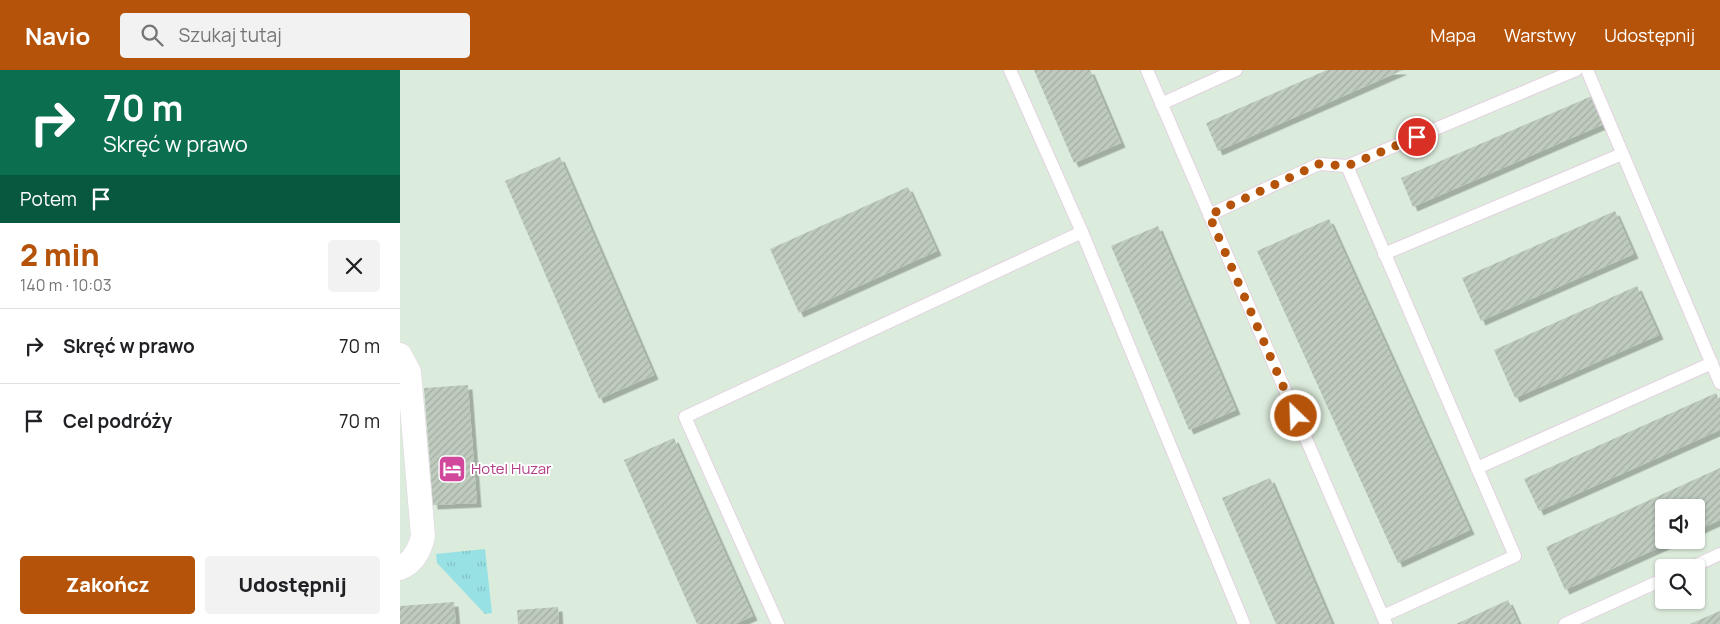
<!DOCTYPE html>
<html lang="pl">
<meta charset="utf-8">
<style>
body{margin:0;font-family:Manrope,sans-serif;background:#f2f2f2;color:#202124;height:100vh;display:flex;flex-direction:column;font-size:19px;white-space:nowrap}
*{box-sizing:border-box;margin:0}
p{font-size:16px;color:#757577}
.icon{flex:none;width:28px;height:28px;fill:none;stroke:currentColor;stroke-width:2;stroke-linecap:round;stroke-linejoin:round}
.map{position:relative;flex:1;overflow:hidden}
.panel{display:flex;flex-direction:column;background:#fff;width:400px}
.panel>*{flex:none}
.hud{background:#0b6e4f;color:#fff;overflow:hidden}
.controls{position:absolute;left:1255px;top:429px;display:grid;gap:10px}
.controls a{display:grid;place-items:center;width:50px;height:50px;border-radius:5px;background:#fff;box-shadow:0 1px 4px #0004;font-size:25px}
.pin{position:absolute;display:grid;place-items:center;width:42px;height:42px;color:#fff;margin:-21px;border:2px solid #fff;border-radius:50%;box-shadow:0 1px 5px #0007}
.me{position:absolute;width:55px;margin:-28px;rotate:336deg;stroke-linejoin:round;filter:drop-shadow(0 0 4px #0008)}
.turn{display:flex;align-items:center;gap:18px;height:105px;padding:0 20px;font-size:22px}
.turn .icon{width:65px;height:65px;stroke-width:2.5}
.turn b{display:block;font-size:35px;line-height:42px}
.then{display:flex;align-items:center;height:48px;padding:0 20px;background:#0003;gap:10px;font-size:19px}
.round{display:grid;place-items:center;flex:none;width:52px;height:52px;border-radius:5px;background:#f2f2f2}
.headline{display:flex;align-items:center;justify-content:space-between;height:85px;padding:0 20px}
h1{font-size:30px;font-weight:800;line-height:38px;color:#b45309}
.primary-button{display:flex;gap:10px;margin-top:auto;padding:10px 20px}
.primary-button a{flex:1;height:58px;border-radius:5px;background:#b45309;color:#fff;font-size:20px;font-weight:800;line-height:58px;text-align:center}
.primary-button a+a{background:#f2f2f2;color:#202124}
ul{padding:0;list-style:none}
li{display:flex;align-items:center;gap:15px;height:75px;padding:0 20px;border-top:1px solid #e0e0e0}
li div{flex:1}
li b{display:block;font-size:19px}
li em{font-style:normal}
header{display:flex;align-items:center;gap:30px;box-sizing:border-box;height:70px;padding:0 25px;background:#b45309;color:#fff}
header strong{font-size:24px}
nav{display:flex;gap:28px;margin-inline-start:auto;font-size:18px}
.search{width:350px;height:45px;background:#f2f2f2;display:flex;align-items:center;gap:12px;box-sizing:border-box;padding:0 18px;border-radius:5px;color:#757577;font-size:19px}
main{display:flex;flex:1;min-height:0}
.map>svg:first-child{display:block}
.grass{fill:url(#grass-tufts)}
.building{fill:url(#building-hatch);filter:url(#shadow)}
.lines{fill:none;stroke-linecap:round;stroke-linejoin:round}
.service-casing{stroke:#e3d1e0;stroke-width:14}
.minor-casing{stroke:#e3d1e0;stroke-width:25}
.service{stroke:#fff;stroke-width:12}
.minor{stroke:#fff;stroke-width:24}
.route{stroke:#b45309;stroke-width:9;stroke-dasharray:0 16.2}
.labels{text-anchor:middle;stroke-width:4;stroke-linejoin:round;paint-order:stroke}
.hotel-label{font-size:15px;fill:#b23c85;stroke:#fff;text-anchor:start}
</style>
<header>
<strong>Navio</strong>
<div class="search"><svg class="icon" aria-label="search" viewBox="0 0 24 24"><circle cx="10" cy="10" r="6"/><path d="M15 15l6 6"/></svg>Szukaj tutaj</div>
<nav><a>Mapa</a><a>Warstwy</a><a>Udostępnij</a></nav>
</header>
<main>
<section class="panel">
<div class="hud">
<div class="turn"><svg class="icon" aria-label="right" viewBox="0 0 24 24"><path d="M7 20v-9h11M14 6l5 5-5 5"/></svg><div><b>70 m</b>Skręć w prawo</div></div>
<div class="then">Potem<svg class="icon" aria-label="arrive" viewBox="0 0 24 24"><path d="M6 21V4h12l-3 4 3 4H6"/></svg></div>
</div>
<div class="headline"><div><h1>2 min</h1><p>140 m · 10:03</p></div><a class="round"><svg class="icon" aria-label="close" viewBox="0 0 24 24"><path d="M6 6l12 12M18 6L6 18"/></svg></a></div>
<ul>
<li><svg class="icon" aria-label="right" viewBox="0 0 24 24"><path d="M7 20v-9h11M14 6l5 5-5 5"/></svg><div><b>Skręć w prawo</b></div><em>70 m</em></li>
<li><svg class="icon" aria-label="arrive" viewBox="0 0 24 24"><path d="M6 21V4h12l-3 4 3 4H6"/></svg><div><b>Cel podróży</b></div><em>70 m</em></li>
</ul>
<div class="primary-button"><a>Zakończ</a><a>Udostępnij</a></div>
</section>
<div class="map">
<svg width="1320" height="554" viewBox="0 0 1320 554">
<defs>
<pattern id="grass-tufts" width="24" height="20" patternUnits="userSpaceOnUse" patternTransform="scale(1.25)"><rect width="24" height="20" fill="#97e1e4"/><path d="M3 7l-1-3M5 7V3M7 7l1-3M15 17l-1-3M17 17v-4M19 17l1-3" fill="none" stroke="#82c1c4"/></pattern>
<pattern id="building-hatch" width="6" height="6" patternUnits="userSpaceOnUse" patternTransform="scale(1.25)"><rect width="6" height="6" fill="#becbbe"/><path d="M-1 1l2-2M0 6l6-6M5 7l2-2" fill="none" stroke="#a3aea3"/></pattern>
<filter id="shadow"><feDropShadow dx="4.5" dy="4.5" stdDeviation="0" flood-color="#0004"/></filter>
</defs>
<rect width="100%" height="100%" fill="#dcecdc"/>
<polygon class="grass" points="85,479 92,543 85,544 37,493 36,484"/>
<g class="building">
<polygon points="634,0 690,0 721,73 674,93"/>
<polygon points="927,0 1003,0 818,81 806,53"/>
<polygon points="1192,26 1204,54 1013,137 1001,108"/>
<polygon points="160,87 254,305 199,329 105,111"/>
<polygon points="508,117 537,181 399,243 370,179"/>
<polygon points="1215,141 1234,184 1081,251 1062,208"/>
<polygon points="929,149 1070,460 998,493 857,181"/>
<polygon points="758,156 836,340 789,360 711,176"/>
<polygon points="1237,216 1259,265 1115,328 1094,280"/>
<polygon points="68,315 77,433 33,435 24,318"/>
<polygon points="1316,323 1320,332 1320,360 1139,441 1124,409"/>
<polygon points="274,368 353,546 335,554 297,554 224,390"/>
<polygon points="1320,398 1320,450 1296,461 1296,438 1264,438 1264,470 1276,470 1165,520 1146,477"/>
<polygon points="870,408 932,554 876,554 822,428"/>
<polygon points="1108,530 1119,554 1056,554"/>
<polygon points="54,532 56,554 0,554 0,536"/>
<polygon points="158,537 159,554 118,554 117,540"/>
<polygon points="1320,541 1320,554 1290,554"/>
</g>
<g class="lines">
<g class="service-casing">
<g id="service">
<polyline points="610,0 682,162 844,554"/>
<polyline points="747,0 986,554"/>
<polyline points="1187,0 1320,313"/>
<polyline points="761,34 836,0"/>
<polyline points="947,96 1115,486 983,546"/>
<polyline points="809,145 919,94 947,96 1176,0"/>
<polyline points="984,184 1222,84"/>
<polyline points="1077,398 1312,293"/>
<polyline points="1290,498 1320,484"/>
<polyline points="378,554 285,347 682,162"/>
<polyline points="1165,554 1264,509"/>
</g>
</g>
<g class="minor-casing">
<path id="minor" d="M 0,285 L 9,302 L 23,466 C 20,480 14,492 0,498"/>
</g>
<use href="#service" class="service"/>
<use href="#minor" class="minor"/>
</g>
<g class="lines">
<polyline class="route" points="896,346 809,145 919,94 947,96 1017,67"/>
</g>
<defs>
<g id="hotel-square" transform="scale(1.4375)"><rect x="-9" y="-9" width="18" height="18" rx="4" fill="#d1479c" stroke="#fff"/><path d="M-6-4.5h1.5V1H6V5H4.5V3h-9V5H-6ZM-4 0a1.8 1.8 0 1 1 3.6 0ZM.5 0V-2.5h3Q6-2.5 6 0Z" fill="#fff"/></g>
</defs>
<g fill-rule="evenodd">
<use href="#hotel-square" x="52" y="399"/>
</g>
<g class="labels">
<g class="hotel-label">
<text x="71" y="404">Hotel Huzar</text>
</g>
</g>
</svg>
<div class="controls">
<a><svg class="icon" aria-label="sound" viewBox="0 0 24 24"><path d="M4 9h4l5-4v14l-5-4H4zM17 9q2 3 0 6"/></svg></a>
<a><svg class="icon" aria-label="search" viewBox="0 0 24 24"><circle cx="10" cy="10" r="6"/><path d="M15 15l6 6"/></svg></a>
</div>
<div class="pin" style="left:1017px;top:67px;background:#d93025"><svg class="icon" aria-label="arrive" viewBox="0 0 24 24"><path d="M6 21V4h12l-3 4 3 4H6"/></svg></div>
<svg class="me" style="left:896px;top:346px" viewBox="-20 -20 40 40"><circle r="17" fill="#b45309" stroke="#fff" stroke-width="3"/><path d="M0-11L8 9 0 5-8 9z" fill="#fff"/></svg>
</div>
</main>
